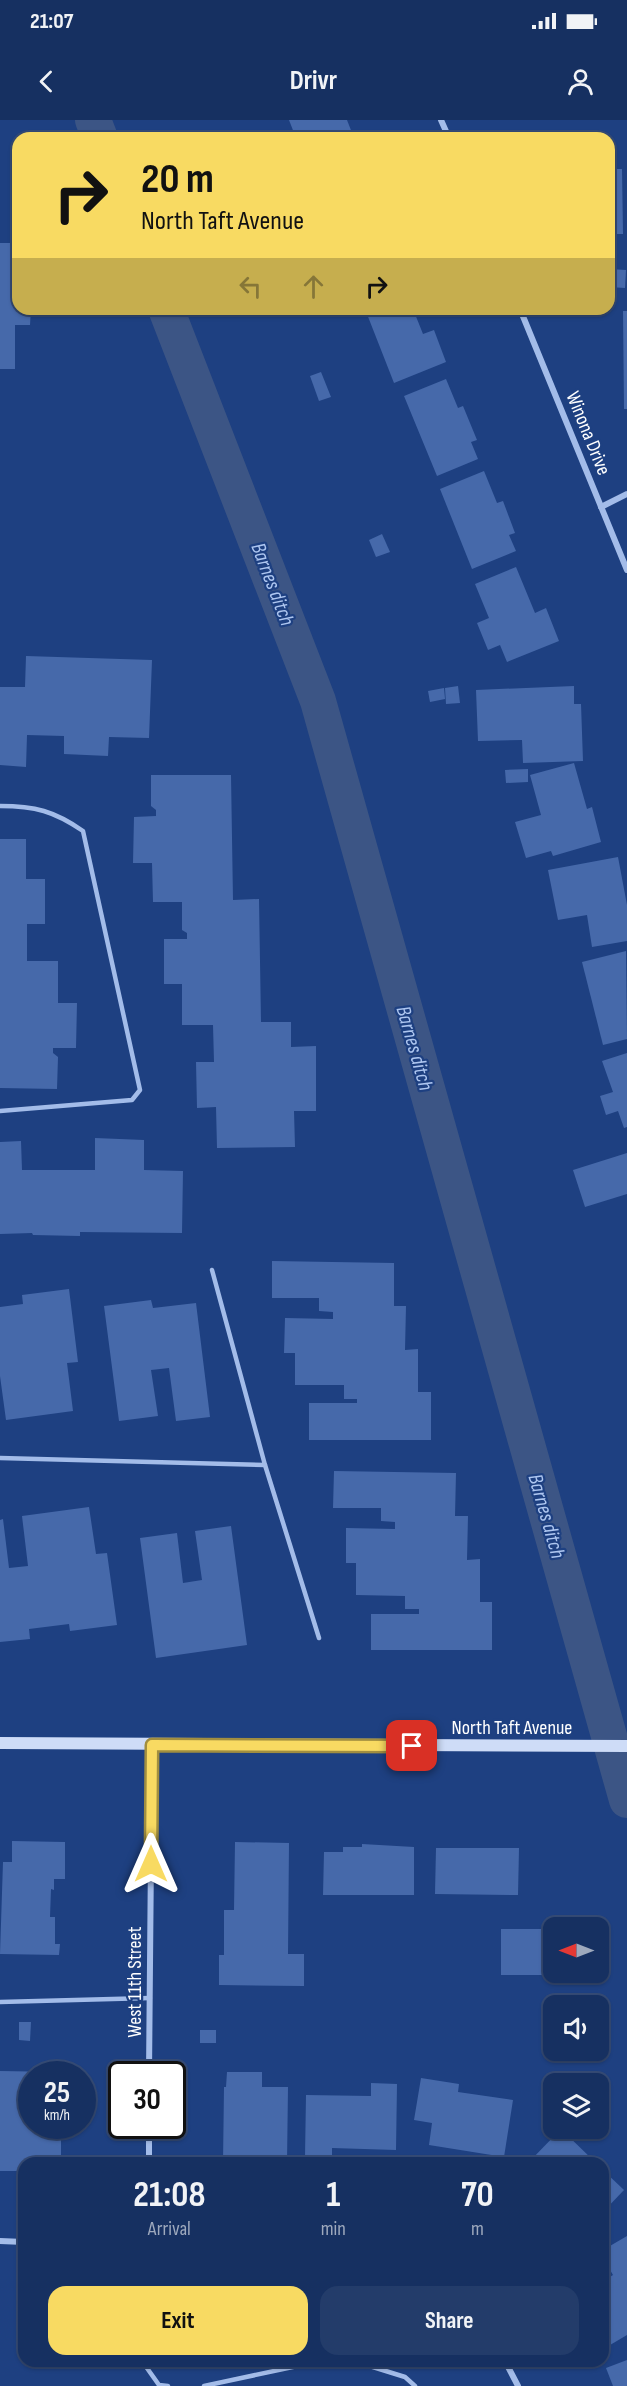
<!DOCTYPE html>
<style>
body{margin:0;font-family:"Sofia Sans Condensed",sans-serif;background:#233c6a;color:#f1f3f6;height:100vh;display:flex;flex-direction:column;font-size:22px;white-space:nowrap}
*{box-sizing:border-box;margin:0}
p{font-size:20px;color:#9ea9bd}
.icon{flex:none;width:33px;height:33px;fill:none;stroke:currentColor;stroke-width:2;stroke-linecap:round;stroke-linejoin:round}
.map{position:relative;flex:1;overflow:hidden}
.drawer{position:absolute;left:18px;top:2037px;width:591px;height:210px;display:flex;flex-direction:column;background:#163061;border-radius:18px;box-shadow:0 2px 4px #0004,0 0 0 2px #354b76}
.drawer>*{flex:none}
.top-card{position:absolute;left:12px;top:12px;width:603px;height:183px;border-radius:18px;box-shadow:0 2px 4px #0004,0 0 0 2px #354b76;background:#f8da62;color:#111;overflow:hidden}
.needle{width:39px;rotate:270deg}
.fabs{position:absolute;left:543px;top:1797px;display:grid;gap:12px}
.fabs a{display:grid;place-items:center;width:66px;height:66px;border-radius:12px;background:#163061;box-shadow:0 2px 4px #0004,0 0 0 2px #354b76;font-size:30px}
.speed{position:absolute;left:18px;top:1941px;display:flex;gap:12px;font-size:30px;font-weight:700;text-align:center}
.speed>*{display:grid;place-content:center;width:78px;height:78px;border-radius:50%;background:#163061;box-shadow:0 2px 4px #0004,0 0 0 2px #354b76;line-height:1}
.speed small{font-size:15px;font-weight:400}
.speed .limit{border:3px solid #111;border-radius:9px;background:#fff;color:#111}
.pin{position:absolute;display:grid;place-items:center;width:51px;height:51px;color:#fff;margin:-26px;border-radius:12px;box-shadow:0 3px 9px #0006}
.me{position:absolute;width:66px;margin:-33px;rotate:0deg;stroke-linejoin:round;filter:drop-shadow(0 0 4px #0008)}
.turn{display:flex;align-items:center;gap:21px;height:126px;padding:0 30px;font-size:27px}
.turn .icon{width:78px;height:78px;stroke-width:2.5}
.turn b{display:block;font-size:42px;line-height:51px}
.lanes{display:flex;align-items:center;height:57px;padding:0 30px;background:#0003;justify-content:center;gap:30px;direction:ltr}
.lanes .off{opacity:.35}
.eta{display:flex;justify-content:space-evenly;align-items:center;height:102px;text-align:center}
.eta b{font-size:36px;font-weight:700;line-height:42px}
.cta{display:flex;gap:12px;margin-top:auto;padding:12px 30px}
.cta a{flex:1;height:69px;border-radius:18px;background:#f8da62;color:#111;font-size:24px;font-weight:700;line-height:69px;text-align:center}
.cta a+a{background:#233c6a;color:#f1f3f6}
.status{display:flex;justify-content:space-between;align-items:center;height:42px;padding:0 30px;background:#163061;direction:ltr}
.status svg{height:16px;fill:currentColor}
header{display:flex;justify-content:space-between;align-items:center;height:78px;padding:0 30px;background:#163061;font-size:27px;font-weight:700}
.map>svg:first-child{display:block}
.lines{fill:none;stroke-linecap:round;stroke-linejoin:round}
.canal{stroke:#3c5585;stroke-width:36}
.building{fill:#4669aa}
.lane{stroke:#a3bce9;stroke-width:4.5}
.street{stroke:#a3bce9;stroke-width:6}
.secondary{stroke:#cedcf7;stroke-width:12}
.route-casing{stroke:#a18e40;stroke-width:15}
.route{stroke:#f8da62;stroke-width:10}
.labels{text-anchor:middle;stroke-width:4.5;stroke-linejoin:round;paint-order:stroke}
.street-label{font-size:20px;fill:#fff;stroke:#1e4081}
.water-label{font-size:21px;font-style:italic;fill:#aec6f0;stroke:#1e4081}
</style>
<div class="status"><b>21:07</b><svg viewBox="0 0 49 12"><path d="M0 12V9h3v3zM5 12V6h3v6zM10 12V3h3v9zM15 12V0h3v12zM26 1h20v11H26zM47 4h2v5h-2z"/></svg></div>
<header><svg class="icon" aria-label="back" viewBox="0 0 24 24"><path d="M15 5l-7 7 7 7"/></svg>Drivr<svg class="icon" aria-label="person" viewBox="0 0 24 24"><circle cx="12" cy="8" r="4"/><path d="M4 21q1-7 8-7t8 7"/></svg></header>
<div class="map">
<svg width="627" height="2266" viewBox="0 0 627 2266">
<rect width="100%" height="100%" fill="#1e4081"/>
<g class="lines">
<g class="canal">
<polyline points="93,0 100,18"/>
<polyline points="166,189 318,581 627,1680"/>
</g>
</g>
<g class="building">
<polygon points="289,0 347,0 354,18 296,18"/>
<polygon points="609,49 622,49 623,114 609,114"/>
<polygon points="0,123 15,123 15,167 18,167 18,189 31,189 30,205 15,205 15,249 0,249"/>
<polygon points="609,149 626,150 625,168 609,167"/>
<polygon points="365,189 413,189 423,214 434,210 446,242 394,263"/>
<polygon points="623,191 627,191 627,289 624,289"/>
<polygon points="321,252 331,277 319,281 310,256"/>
<polygon points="446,259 458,288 463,286 477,320 471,322 478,339 437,356 404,276"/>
<polygon points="484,351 497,383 503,381 515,413 509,415 516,431 472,449 440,369"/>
<polygon points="382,414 390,432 376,437 369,420"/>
<polygon points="516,447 535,493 546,488 559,521 507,542 500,525 488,530 477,503 489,498 475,464"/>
<polygon points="26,536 152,540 149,618 109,617 108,636 64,634 64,616 27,615 26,647 0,645 0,567 25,567"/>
<polygon points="458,566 460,583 446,584 445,568"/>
<polygon points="574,566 574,584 581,584 583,641 523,643 522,620 478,621 476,570"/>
<polygon points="444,568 445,579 430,582 428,571"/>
<polygon points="574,643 587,689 592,687 601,722 553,736 551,731 526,738 515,702 541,695 530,655"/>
<polygon points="528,649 528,662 506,663 505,650"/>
<polygon points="151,655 231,655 233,780 259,779 261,902 291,902 291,927 316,926 316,991 294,991 295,1027 217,1028 216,987 197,988 196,942 214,942 213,905 182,905 182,864 164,864 164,819 187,819 187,813 182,810 182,782 153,782 152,743 133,743 134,697 156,696 156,690 151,686"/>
<polygon points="0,719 26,719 26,759 45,759 45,804 27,804 27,841 58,841 58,883 77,883 76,928 53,928 53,933 58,937 57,969 0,968"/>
<polygon points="618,737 627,785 627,821 592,827 587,795 558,800 548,750"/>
<polygon points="626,831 627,919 603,925 582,842"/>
<polygon points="627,933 627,1007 624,1008 618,991 606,995 600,976 613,972 602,941"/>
<polygon points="95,1018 144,1020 144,1050 183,1051 182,1113 80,1112 80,1116 33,1115 32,1113 0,1114 0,1022 21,1021 22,1050 95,1050"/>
<polygon points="627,1033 627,1074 585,1087 573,1050"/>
<polygon points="272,1141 394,1143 394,1186 406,1186 405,1230 418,1229 418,1272 431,1272 431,1320 309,1320 309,1283 357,1283 357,1279 344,1279 344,1265 295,1265 295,1233 284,1233 285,1198 333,1199 333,1192 319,1191 319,1178 272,1178"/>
<polygon points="69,1169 78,1242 67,1243 73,1291 6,1300 0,1256 0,1187 23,1184 22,1175"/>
<polygon points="151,1180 153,1188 196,1183 210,1297 176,1301 169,1248 151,1250 158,1296 119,1301 104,1186"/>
<polygon points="334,1351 456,1353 455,1396 468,1396 467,1440 480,1439 480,1482 492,1482 492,1530 371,1530 371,1494 419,1494 419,1489 405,1489 405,1476 356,1475 356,1443 346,1443 346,1408 395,1409 395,1402 381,1401 381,1388 333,1388"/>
<polygon points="89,1387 96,1434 107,1433 117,1505 70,1511 69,1504 29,1509 30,1519 0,1522 0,1400 3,1399 9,1448 28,1446 22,1396"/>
<polygon points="231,1406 247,1525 156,1538 140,1418 177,1413 183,1463 202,1460 195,1411"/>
<polygon points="12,1721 65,1722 65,1759 54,1759 54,1770 51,1769 50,1797 55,1797 55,1824 60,1824 59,1835 0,1834 3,1742 12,1742"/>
<polygon points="235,1722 289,1723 288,1834 304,1834 304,1866 219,1865 219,1835 224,1835 224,1790 234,1790"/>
<polygon points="362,1724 414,1727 414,1775 323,1775 324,1732 343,1732 343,1727 362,1727"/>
<polygon points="436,1728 519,1728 518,1775 435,1774"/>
<polygon points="501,1809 554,1809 554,1852 580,1852 580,1855 501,1855"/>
<polygon points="19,1902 31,1902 30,1921 19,1920"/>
<rect x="200" y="1910" width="16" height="13"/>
<polygon points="0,1951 60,1952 60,1954 32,1954 32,2006 56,2006 56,2015 61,2015 61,2043 24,2043 24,2051 0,2051"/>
<polygon points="227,1952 262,1952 262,1967 288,1967 287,2043 223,2043 224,1967 226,1967"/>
<polygon points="421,1958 459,1964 458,1972 513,1980 504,2037 429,2025 432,2003 414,2000"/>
<polygon points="371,1963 397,1964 396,2030 332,2028 332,2037 305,2037 306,1975 371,1976"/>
<polygon points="561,2009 596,2043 528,2043"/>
<polygon points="603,2050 624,2070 603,2092"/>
<polygon points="627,2116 627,2215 605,2228 603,2225 603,2161 613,2155 603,2138 603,2130"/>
<polygon points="627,2240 627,2266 613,2266 606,2248"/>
</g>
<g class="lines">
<g class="lane">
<path d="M 0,686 C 35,686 54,691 83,711 L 140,970 L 132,980 L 0,991"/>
<polyline points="0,1338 265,1345 212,1150"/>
<polyline points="265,1345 319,1518"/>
<polyline points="0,1882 150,1878"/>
<polyline points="142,2241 159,2265 168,2266"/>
<polyline points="204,2266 321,2241 360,2243 405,2257 415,2266"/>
</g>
<g class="street">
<polyline points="441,0 449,18"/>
<polyline points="520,189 627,450"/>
<polyline points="601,387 627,374"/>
<polyline points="149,1954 152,1625"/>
<polyline points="149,2043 149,2006"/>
<polyline points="0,2121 24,2122"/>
<polyline points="505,2241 518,2266"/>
</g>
<polyline class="secondary" points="0,1623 627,1626"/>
</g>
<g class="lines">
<g class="route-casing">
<polyline id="route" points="151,1744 152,1625 412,1626"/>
</g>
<use href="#route" class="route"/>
</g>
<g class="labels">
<g class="street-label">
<text transform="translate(589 313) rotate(68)" y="7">Winona Drive</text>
<text x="512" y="1614">North Taft Avenue</text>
<text transform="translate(134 1862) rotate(-90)" y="7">West 11th Street</text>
</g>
<g class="water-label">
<text transform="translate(273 464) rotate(69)" y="7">Barnes ditch</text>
<text transform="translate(415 928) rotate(74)" y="7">Barnes ditch</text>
<text transform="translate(547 1396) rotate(74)" y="7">Barnes ditch</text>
</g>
</g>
</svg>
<div class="fabs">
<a><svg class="needle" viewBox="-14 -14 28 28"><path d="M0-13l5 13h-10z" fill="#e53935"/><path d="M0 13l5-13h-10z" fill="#9ea9bd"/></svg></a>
<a><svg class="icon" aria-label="sound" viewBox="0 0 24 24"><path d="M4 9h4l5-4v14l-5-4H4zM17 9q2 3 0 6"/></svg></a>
<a><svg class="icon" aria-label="layers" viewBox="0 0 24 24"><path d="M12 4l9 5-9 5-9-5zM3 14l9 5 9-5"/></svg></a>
</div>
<div class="speed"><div>25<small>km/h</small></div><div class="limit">30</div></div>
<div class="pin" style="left:412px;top:1626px;background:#d93025"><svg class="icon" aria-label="arrive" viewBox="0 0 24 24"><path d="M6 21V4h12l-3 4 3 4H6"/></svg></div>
<svg class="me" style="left:151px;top:1744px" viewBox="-20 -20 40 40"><path d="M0-17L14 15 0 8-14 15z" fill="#f8da62" stroke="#fff" stroke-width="4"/></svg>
<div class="top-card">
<div class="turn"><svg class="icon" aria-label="right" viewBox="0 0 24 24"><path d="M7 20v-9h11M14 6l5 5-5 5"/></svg><div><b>20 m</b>North Taft Avenue</div></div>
<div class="lanes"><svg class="icon off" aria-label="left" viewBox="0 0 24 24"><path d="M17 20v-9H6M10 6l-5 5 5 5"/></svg><svg class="icon off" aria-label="ahead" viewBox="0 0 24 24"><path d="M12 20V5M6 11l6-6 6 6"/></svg><svg class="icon" aria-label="right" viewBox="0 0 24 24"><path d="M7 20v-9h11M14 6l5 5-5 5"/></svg></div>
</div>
<section class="drawer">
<div class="eta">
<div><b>21:08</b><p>Arrival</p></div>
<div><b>1</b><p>min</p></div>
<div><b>70</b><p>m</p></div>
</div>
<div class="cta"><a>Exit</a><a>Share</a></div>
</section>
</div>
